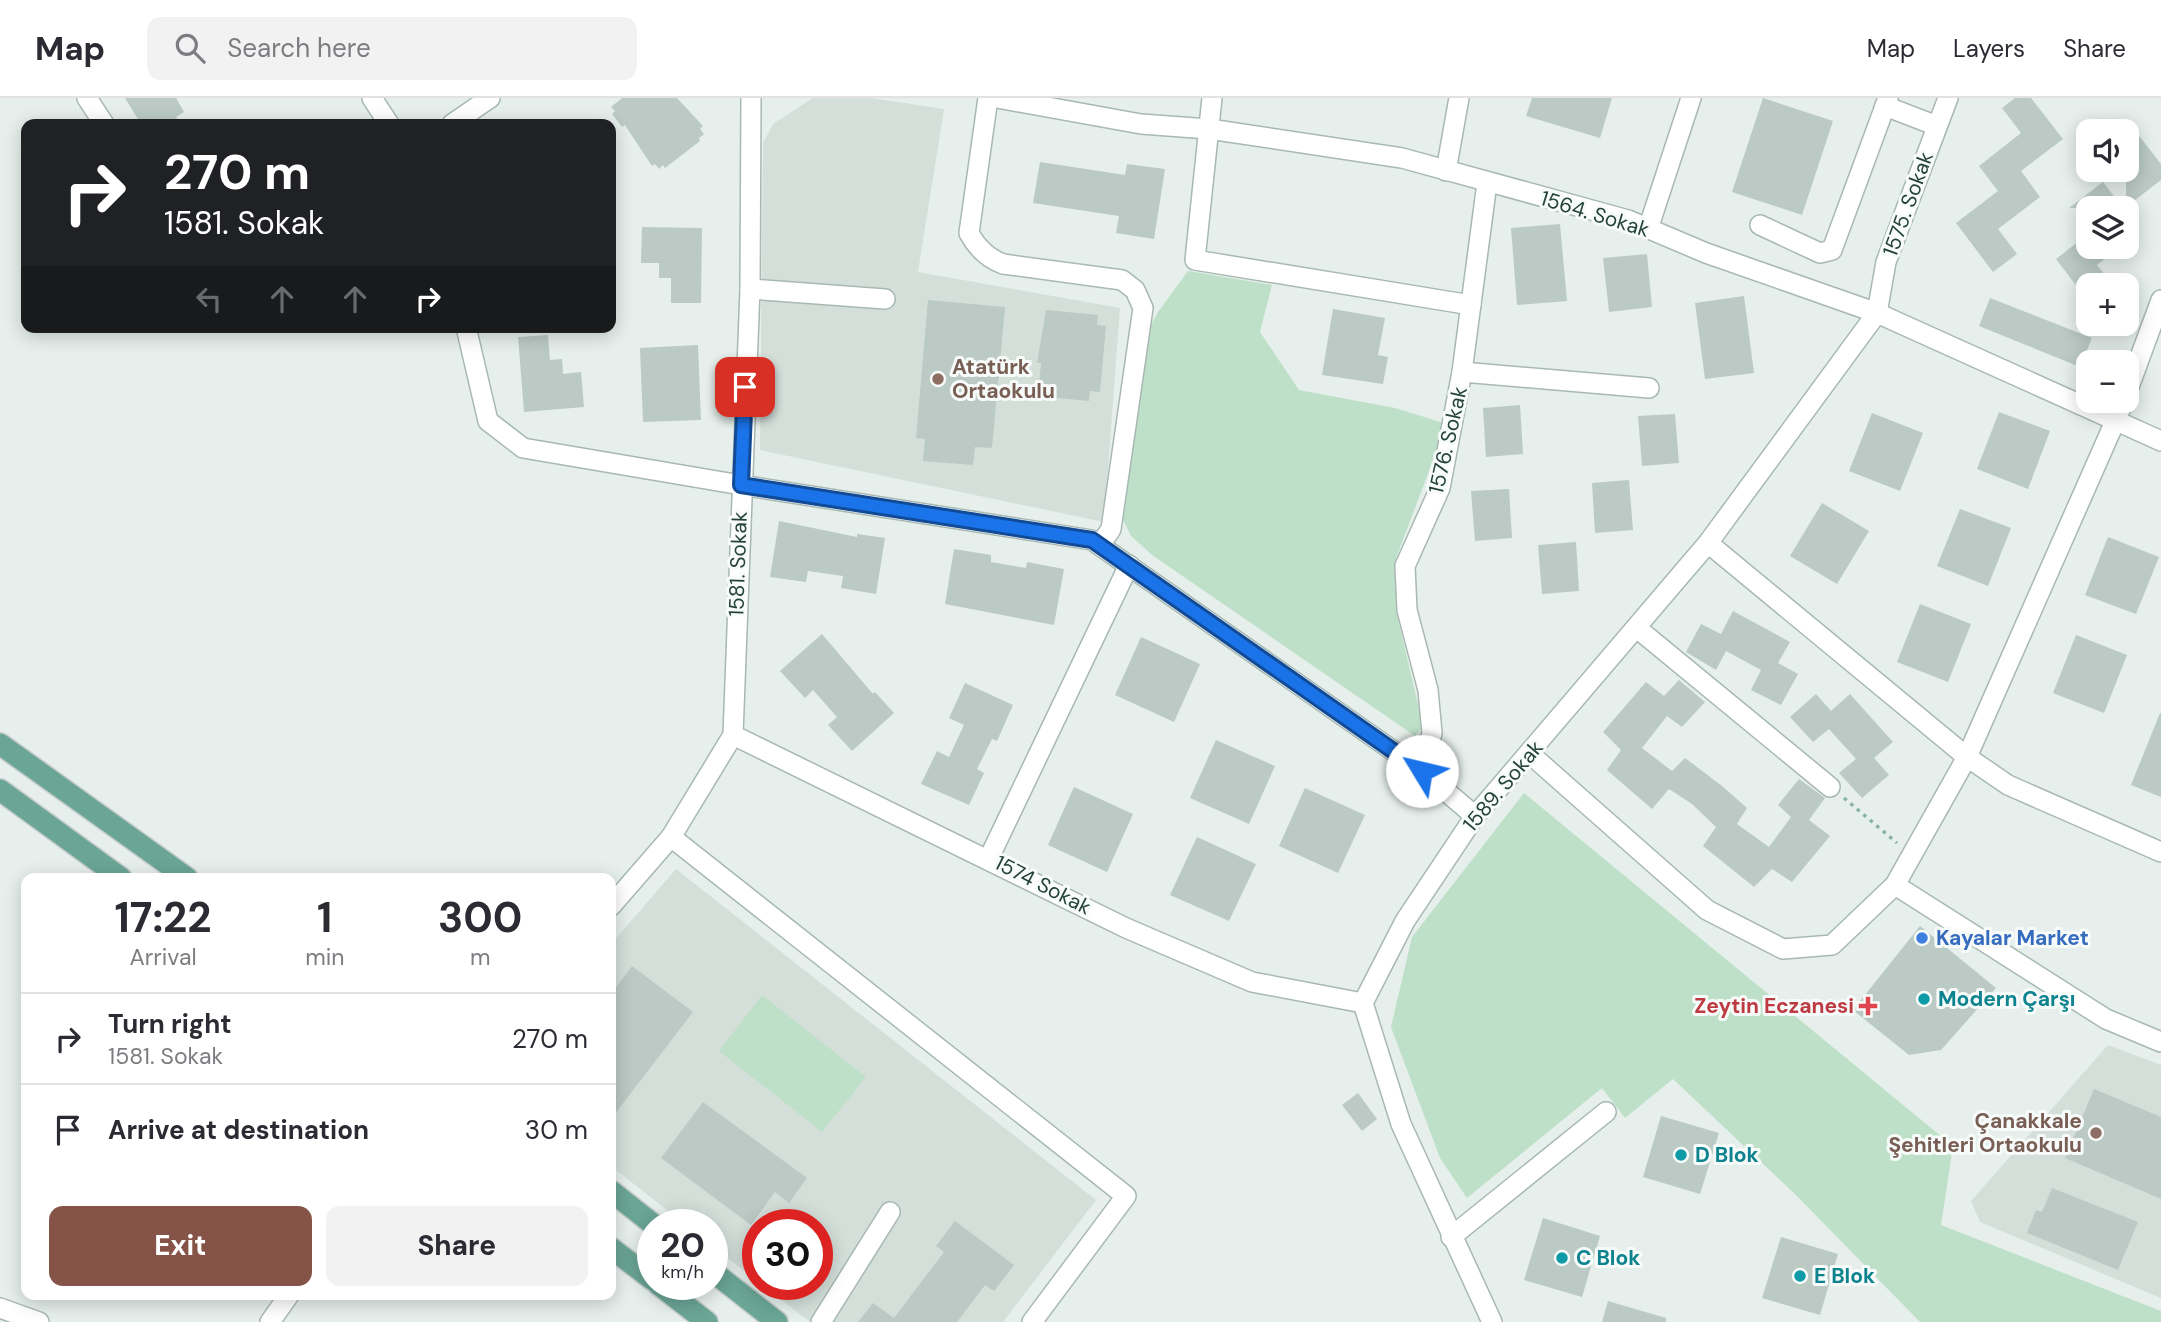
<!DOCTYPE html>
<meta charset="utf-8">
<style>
body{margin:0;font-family:"DM Sans",sans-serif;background:#f2f2f3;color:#2b2b33;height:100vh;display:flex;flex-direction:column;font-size:26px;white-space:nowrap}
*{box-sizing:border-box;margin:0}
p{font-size:23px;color:#7c7c81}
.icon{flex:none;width:38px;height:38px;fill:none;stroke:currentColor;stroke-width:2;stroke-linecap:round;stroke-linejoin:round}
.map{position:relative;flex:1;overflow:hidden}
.sheet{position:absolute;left:21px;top:775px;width:595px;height:427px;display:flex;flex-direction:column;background:#fff;border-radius:14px;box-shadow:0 4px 18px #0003}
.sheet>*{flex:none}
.banner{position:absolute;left:21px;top:21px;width:595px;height:214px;border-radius:14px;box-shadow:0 4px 18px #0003;background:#202124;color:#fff;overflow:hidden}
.fabs{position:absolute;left:2076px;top:21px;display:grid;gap:14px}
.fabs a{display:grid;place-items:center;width:63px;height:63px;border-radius:14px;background:#fff;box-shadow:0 4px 18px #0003;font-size:35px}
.speed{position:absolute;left:637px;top:1111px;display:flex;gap:14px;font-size:35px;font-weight:700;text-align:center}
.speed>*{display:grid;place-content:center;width:91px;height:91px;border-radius:50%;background:#fff;box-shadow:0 4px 18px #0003;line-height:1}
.speed small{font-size:18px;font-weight:400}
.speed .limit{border:10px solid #d22;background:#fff;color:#111}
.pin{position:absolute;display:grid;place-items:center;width:60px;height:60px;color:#fff;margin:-30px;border-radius:14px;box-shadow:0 4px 10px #0006}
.me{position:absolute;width:77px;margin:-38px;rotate:306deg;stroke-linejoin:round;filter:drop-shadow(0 0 5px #0008)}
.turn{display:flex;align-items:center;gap:24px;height:147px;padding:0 28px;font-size:32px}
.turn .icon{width:91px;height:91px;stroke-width:2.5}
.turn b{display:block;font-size:49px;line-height:60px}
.lanes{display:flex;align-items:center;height:66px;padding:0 28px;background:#0003;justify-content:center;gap:35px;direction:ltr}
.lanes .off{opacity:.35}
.eta{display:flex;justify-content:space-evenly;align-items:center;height:119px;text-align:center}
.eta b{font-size:42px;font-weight:700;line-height:49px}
.primary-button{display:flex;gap:14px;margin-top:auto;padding:14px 28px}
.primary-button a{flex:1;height:80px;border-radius:14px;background:#855347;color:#fff;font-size:28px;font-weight:700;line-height:80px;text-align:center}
.primary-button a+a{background:#f2f2f3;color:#2b2b33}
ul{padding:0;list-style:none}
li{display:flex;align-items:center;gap:21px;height:91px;padding:0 28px;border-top:2px solid #e1e1e2}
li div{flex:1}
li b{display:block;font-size:26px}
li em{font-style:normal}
header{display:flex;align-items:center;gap:42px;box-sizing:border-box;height:98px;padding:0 35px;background:#fff;border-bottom:2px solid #e1e1e2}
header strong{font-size:33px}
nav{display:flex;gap:38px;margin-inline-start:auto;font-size:24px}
.search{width:490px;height:63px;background:#f2f2f3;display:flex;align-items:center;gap:18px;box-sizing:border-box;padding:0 24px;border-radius:14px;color:#7c7c81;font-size:26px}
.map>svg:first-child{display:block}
.built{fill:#d4dfda}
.green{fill:#bfe0c8}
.building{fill:#bbcac4}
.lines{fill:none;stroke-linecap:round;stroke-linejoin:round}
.minor-casing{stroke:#a8b8b2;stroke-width:22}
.major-casing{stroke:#c2cac8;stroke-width:24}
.path{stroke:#86b3a5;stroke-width:3.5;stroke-dasharray:3.5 5;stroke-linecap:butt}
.minor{stroke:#fff;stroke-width:19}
.major{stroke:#6aa596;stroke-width:21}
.route-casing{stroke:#114b97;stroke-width:18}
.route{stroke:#1a73e8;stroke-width:12}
.education-dot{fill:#8d6e63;stroke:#f7fbf9;stroke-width:2.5}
.shop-dot{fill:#3f7fe0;stroke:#f7fbf9;stroke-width:2.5}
.culture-dot{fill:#0f9aa8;stroke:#f7fbf9;stroke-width:2.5}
.health-dot{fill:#e0444e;stroke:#f7fbf9;stroke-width:2.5}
.labels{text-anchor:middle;stroke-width:6;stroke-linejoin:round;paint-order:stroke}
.street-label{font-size:21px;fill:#24423a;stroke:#f7fbf9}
.education-label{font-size:21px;font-weight:bold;fill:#785e54;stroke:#f7fbf9;text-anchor:start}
.shop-label{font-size:21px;font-weight:bold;fill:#366cbe;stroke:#f7fbf9;text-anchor:start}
.culture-label{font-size:21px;font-weight:bold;fill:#0d838f;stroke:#f7fbf9;text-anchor:start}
.health-label{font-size:21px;font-weight:bold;fill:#be3a42;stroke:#f7fbf9;text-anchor:end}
</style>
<header>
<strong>Map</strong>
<div class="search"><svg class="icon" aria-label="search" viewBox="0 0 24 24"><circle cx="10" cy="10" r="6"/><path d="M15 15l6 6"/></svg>Search here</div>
<nav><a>Map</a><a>Layers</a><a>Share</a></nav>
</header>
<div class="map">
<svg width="2161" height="1224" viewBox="0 0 2161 1224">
<rect width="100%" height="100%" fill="#e6efeb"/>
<g class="built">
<polygon points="813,0 871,0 944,11 918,174 1120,210 1104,424 760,352 763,45 773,26"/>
<polygon points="676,771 1096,1102 1003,1224 810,1224 762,1187 817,1186 817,1127 758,1127 758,1183 712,1148 712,1127 686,1127 611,1068 611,846"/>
<polygon points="2108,947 2161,967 2161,1200 1980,1124 1971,1103"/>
</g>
<g class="green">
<polygon points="1188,173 1272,187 1260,234 1299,292 1395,310 1447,326 1396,460 1396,512 1423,628 1415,638 1152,457 1131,438 1122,420 1141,245 1158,214"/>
<polygon points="1524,695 1953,1048 1941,1127 2161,1213 2161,1224 1920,1224 1796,1097 1673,981 1625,1020 1602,990 1467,1100 1440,1060 1391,929 1412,839"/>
<polygon points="762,897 866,979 822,1034 719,953"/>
</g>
<g class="building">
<polygon points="125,0 176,0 184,14 176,19 180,26 141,26"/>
<polygon points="622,0 677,0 703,28 700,31 704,36 699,40 700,43 665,70 663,67 659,71 655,66 652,68 625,27 622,29 612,16 615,13 611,9"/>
<polygon points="1532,0 1612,0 1600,40 1526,18"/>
<polygon points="1763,0 1833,23 1802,117 1732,94"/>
<polygon points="2015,0 2031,0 2063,41 2021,73 2040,99 1998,131 2017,156 1993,174 1956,125 1998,93 1979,68 2021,35 2002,10"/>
<polygon points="2126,21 2161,66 2161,82 2126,109"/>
<polygon points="1040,64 1125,77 1127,66 1165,71 1154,141 1116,135 1119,118 1033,105"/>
<polygon points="2103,84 2123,110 2069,110"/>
<polygon points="1560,126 1567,203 1517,207 1511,130"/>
<polygon points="642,129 702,130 701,205 671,205 671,180 659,180 659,165 641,165"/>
<polygon points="2088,136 2088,149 2120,149 2097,167 2113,187 2088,187 2088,203 2056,161"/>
<polygon points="1647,156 1652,209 1609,214 1603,160"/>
<polygon points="1744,198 1754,275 1705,281 1695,205"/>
<polygon points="1990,200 2092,240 2080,269 1979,228"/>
<polygon points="928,202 1005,209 992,350 975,349 973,367 923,363 925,341 916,340"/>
<polygon points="1333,211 1385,220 1378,257 1388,259 1383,286 1322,277"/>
<polygon points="1046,212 1098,217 1097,227 1106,228 1100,294 1090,293 1089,303 1038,298 1041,265 1037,265"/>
<polygon points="548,237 550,262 562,261 563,276 581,274 584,309 524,314 518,239"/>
<polygon points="698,247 701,322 643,324 640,250"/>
<polygon points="1520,307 1523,356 1486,359 1483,310"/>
<polygon points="1999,314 2050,333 2028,391 1977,371"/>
<polygon points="1872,315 1923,335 1900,393 1849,373"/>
<polygon points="1675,316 1679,365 1642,368 1638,318"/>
<polygon points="1629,382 1633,432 1595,435 1592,385"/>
<polygon points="1509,391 1512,440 1475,443 1471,393"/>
<polygon points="1822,405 1869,433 1837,486 1790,458"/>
<polygon points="1960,411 2011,430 1988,488 1937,468"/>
<polygon points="779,423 857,439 857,436 885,440 876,496 841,490 843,478 808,473 806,484 770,479"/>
<polygon points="2108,439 2159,459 2136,516 2085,497"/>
<polygon points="1576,444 1579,493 1542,496 1538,447"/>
<polygon points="954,451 991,457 991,464 1026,470 1027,464 1064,471 1054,527 945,506"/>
<polygon points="1920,506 1971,526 1948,584 1897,564"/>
<polygon points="1733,513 1790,544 1778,565 1798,576 1781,607 1751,592 1761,572 1726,553 1716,572 1686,554 1701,526 1721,536"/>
<polygon points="822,536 873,596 875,594 894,615 852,653 828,627 837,619 813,592 805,600 780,573"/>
<polygon points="2076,537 2127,557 2104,615 2053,595"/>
<polygon points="1141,539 1200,566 1174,624 1115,597"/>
<polygon points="1679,582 1705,604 1682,629 1667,618 1642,650 1672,673 1685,660 1722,688 1747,710 1737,726 1769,749 1791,719 1778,707 1799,681 1825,700 1809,722 1830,738 1792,784 1772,771 1754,789 1703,748 1716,729 1692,706 1669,691 1652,711 1607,672 1621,652 1603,634 1646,584 1664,598"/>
<polygon points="965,585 1013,607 997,643 992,641 977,671 984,675 969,707 921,686 937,653 949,659 964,627 949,620"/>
<polygon points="1816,596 1831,613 1850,596 1893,644 1874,660 1889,677 1862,700 1839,675 1856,661 1829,631 1813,644 1790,619"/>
<polygon points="2160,615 2161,615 2161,699 2131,687"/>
<polygon points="1216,642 1275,668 1249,726 1190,700"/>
<polygon points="1074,689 1133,716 1107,774 1048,747"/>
<polygon points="1305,690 1365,717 1338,775 1279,748"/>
<polygon points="1197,739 1256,766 1229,823 1170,797"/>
<polygon points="1920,828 1996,890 1941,952 1909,957 1853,912"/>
<polygon points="632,868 693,914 611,1021 611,896"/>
<polygon points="2094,991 2161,1019 2161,1101 2065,1060"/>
<polygon points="1358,995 1377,1021 1362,1033 1342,1007"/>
<polygon points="703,1004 807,1080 789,1105 775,1094 751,1127 661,1060"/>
<polygon points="1661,1018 1719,1035 1700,1096 1643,1079"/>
<polygon points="2052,1090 2138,1124 2118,1172 2027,1135 2036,1112 2042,1114"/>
<polygon points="1543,1120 1600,1138 1582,1199 1524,1182"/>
<polygon points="955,1123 1014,1167 994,1193 985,1187 957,1224 858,1224 873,1205 894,1220 944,1154 936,1148"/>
<polygon points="1781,1139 1838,1156 1820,1217 1762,1200"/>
<polygon points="1608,1203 1666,1220 1666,1224 1602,1224"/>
</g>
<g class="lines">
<g class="minor-casing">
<g id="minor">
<polyline points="87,0 104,26"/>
<polyline points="372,0 389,26"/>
<path d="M 988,0 L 969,135 C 977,150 987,160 1003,166 L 1122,182 L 1135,192 L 1143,210 L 1111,431 L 1100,447"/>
<polyline points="997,0 1141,26 1209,31 1402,60 1628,122 1706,155 1877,215 2161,343"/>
<polyline points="1212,0 1195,162 1471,207"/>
<polyline points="1885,8 1937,28"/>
<polyline points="452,26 490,0"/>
<polyline points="1446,73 1459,0"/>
<polyline points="1760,127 1820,155 1832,152 1888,0"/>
<polyline points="1648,131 1691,0"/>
<polyline points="750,191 885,201"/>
<polyline points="466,229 488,323 523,350 741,387 1092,442 1422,673 1475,718"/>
<polyline points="1462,274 1649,290"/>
<polyline points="2126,297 2161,202"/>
<polyline points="1708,445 1967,659 2008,687 2161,754"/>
<polyline points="1638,531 1830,689"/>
<polyline points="733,637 1126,830 1252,884 1363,905"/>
<polyline points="1530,656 1707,812 1783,851 1832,847 1895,787 1967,659 2124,303"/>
<polyline points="1422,673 1432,635 1428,592 1407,512 1405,468 1440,390 1462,274 1487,85"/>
<polyline points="671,739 1126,1098 1032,1224"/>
<polyline points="989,760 1129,467"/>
<polyline points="1895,787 2106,921 2161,944"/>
<polyline points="611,808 671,739 733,637 750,191 751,0"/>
<polyline points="1451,1139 1606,1014"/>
<polyline points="0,1210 39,1224"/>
<polyline points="270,1224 289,1197"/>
<polyline points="821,1224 890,1114"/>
<polyline points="1492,1224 1401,1026 1363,905 1405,823 1475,718 1708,445 1877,215 1886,164 1948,0"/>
</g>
</g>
<g class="major-casing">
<g id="major">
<polyline points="0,646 187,780"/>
<polyline points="0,692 121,780"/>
<polyline points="611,1093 654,1127"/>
<polyline points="611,1150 653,1182"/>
<polyline points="712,1173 777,1224"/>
<polyline points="658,1186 707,1224"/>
</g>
</g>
<polyline class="path" points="1844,700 1897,745"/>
<use href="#minor" class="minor"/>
<use href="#major" class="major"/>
</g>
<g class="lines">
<g class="route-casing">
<polyline id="route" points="745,289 741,387 1092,442 1422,673"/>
</g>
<use href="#route" class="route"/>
</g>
<g class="education-dot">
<circle cx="938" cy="281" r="7"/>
<circle cx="2096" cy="1035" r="7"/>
</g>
<circle class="shop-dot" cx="1922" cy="840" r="7"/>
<g class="culture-dot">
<circle cx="1924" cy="901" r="7"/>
<circle cx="1681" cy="1057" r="7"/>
<circle cx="1562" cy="1160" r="7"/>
<circle cx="1800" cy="1178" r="7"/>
</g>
<path class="health-dot" d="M1864.5 897.5h7v7h7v7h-7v7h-7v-7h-7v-7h7z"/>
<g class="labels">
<g class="street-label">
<text transform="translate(1908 106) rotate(-70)" y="7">1575. Sokak</text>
<text transform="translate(1595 116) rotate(17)" y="7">1564. Sokak</text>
<text transform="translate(1448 342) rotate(-77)" y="7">1576. Sokak</text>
<text transform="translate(738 466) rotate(-88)" y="7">1581. Sokak</text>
<text transform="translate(1503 688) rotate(-50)" y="7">1589. Sokak</text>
<text transform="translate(1043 787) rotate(27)" y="7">1574 Sokak</text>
</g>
<g class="education-label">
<text x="952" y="276">Atatürk<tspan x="952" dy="24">Ortaokulu</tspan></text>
<text x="2082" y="1030" text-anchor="end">Çanakkale<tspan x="2082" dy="24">Şehitleri Ortaokulu</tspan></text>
</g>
<g class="shop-label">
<text x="1936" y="847">Kayalar Market</text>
</g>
<g class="culture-label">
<text x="1938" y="908">Modern Çarşı</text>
<text x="1695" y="1064">D Blok</text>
<text x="1576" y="1167">C Blok</text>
<text x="1814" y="1185">E Blok</text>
</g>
<g class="health-label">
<text x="1854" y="915">Zeytin Eczanesi</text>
</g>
</g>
</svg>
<div class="fabs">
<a><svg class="icon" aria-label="sound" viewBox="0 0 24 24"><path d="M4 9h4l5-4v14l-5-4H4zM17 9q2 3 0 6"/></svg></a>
<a><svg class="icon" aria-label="layers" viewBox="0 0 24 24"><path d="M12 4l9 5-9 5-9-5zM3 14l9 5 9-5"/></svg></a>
<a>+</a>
<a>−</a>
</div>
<div class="speed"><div>20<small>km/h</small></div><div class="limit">30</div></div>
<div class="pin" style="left:745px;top:289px;background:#d93025"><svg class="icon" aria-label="arrive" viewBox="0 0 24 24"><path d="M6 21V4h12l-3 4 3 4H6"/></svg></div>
<svg class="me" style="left:1422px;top:673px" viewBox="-20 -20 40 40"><circle r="19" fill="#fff"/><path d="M0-13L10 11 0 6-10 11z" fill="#1a73e8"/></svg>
<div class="banner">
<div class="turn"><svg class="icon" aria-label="right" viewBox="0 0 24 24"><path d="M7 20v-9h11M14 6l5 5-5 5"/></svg><div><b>270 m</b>1581. Sokak</div></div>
<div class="lanes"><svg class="icon off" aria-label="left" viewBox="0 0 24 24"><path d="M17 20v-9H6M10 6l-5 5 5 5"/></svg><svg class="icon off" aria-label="ahead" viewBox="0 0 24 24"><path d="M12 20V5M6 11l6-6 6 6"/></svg><svg class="icon off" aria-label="ahead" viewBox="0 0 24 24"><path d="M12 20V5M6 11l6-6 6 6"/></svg><svg class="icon" aria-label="right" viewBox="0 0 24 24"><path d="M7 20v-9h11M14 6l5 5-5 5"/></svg></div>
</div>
<section class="sheet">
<div class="eta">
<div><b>17:22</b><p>Arrival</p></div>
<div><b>1</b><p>min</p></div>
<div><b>300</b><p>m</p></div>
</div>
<ul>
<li><svg class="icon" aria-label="right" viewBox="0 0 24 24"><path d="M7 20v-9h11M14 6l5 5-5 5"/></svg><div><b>Turn right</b><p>1581. Sokak</p></div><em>270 m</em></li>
<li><svg class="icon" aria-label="arrive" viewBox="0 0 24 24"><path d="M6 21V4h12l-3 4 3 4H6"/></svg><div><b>Arrive at destination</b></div><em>30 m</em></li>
</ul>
<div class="primary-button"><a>Exit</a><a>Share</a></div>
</section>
</div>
